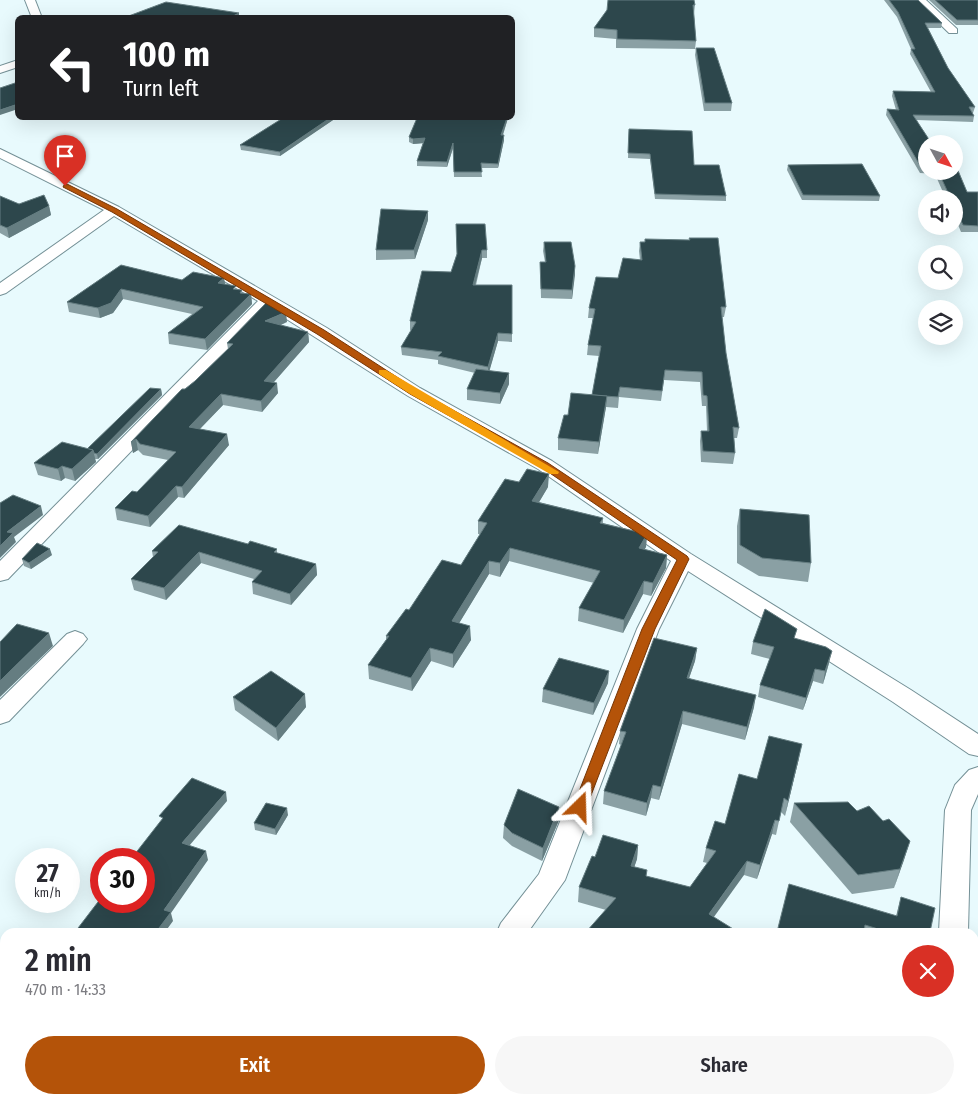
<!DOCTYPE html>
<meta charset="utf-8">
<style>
body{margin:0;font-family:"Fira Sans Condensed",sans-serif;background:#f7f7f7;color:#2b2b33;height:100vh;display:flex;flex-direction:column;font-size:19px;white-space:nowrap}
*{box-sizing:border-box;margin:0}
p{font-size:16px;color:#7c7c81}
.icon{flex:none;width:28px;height:28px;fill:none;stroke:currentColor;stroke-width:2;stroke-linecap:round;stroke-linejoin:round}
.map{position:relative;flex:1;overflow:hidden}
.sheet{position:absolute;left:0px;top:928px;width:979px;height:176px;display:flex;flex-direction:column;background:#fff;border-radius:15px 15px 0 0;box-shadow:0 5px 20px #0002}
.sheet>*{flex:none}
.guide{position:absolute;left:15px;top:15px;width:500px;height:105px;border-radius:8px;box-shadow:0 5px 20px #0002;background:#202124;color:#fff;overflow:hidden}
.needle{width:32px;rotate:130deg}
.buttons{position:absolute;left:918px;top:135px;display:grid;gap:10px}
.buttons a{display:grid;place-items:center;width:45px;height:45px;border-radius:50%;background:#fff;box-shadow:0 5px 20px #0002;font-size:25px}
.speed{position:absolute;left:15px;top:848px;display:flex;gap:10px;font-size:25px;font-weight:700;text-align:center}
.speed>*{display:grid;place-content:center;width:65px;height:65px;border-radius:50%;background:#fff;box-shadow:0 5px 20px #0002;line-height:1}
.speed small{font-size:12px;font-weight:400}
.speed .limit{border:8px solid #d22;background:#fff;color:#111}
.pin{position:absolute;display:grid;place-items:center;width:42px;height:42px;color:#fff;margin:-51px -21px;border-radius:50% 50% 50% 0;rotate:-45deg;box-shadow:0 0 5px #0007}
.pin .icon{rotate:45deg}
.me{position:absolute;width:55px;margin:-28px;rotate:22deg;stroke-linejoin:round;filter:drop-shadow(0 0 4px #0008)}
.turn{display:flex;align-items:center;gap:18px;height:105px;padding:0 25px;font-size:22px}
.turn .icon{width:65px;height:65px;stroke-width:2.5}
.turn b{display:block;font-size:35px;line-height:42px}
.round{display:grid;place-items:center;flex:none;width:52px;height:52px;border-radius:26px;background:#f7f7f7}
.head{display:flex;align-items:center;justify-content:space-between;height:85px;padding:0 25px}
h1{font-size:30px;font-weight:600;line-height:38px}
.button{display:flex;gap:10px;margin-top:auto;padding:10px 25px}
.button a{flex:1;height:58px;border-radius:30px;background:#b45309;color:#fff;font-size:20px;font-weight:600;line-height:58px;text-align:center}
.button a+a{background:#f7f7f7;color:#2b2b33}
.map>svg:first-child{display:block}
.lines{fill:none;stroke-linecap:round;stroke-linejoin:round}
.street-casing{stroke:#749096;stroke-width:2}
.street{fill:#fff;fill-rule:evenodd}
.wall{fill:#8aa0a4}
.shaded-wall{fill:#657d81}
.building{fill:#2d474c;stroke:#657d81}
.route{fill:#b45309;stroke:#753606}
.slow{fill:#f59e0b}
</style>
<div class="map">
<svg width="978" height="1103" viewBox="0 0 978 1103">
<rect width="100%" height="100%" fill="#e8fafd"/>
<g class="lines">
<g class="street-casing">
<g id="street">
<polygon points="25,0 35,0 42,18 32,18"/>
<polygon points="915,0 926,0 957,29 957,33 949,33"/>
<polygon points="18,60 18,67 0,73 0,66"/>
<polygon points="0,149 119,207 327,328 420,388 552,461 691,554 911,690 978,734 978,756 969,754 893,702 688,571 659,629 565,880 528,932 497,932 501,923 539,874 637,629 671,561 538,469 408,396 269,308 8,579 0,581 0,561 258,301 114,216 6,293 0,295 0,283 104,210 0,158"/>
<polygon points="75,631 83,634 87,639 83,644 9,721 0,724 0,700 67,634"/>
<polygon points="978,767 978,794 971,810 968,932 939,932 945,810 955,785 969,770"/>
<polygon points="111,1099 145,1099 144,1103 110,1103"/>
<rect x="440" y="1099" width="32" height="4"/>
<polygon points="920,1099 952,1099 951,1103 919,1103"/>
</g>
</g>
<use href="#street" class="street"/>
</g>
<g class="wall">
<polygon points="884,0 918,0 942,23 941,28 928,28 948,68 975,107 973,113 972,113 974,116 973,122 917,120 926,144 926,171 954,171 967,192 978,192 978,232 961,232 954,215 954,199 946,199 935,174 920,173 886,115 887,109 896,110 892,96 893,91 931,92 910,54 911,49 897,17"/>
<polygon points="929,0 978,0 978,25 956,25"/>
<polygon points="695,5 694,14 696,41 695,49 616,48 616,39 594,37 594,28 607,11"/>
<polygon points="696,48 732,103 731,111 704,111 695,55"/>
<polygon points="283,118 336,118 280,156 241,150 240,145"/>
<polygon points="417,118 508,118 503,135 504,140 498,168 481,168 482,177 454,177 453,148 447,167 417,166 417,161 423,143 413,144 409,142 409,137"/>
<polygon points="629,129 694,165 726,196 726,201 655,199 650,159 628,158"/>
<polygon points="788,165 880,196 879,201 802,200 787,170"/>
<polygon points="0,196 19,204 49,206 51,215 9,238 0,233"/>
<polygon points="428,220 415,259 376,260 376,250"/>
<polygon points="456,224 487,250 487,258 482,258 476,285 512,285 512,342 498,341 489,371 509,384 500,404 467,400 467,389 475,373 438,364 438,360 402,355 401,347 412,330 410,330 410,321 451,272 457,254"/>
<polygon points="689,238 726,307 724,317 722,317 726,353 739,428 737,438 734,438 735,453 733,464 701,462 700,441 701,431 707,431 706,406 702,406 700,382 664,380 661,401 619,397 618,408 606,407 598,454 558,450 558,438 568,415 592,395 599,356 587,355 588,345 593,318 588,318 589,308 618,278 640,260 639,251 640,242 689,240"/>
<polygon points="544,242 575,266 572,299 541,298 540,262 545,262 543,251"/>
<polygon points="121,265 182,280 225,284 243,293 251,294 252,304 207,350 169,344 168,333 192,314 123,299 113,313 100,318 69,312 67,302"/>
<polygon points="287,322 280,325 308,332 309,342 274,382 278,393 262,412 223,405 200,429 229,445 184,498 178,497 150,527 117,520 115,508 137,492 168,460 143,455 138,450 133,453 131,442 185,389 195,381 228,349 227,343"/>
<polygon points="161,389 162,395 98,459 95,459 96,462 75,481 65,478 61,481 38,475 34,463 87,449"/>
<polygon points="548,487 539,502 603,518 603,523 647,534 646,547 644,549 667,555 666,568 651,596 643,594 623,633 578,621 579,608 594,583 509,561 500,577 489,574 459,623 471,640 453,668 431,661 412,691 369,679 368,665 386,640 386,636 409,610 461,565 480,534 478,534 478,521"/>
<polygon points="740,509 811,563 808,582 759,576 737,563 737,526"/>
<polygon points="248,544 277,549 277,553 316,564 317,575 291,605 253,594 252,582 254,579 201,563 166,600 134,590 131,579 153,557 152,551"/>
<polygon points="52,555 31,569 24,566 22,559"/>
<polygon points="795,639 829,663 823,684 813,681 803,710 758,697 760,685 770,659 751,654 753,642"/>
<polygon points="697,648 695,661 689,678 754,707 745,740 682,724 659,800 651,798 646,816 603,804 604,791 621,745 619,744 620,731"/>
<polygon points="608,683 593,715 542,702 543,689"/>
<polygon points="233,697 306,707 278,741 235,710"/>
<polygon points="799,758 785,816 781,812 776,835 772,834 757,879 744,875 606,910 578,902 579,887 595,857 638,845 637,859 634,867 646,876 690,887 707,863 703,862 706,848 725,824 757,779"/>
<polygon points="794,803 857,811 883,821 910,841 894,888 852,894 790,822"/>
<polygon points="559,807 559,820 542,861 512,846 503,838 504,825"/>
<polygon points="288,815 276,835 255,830 254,823"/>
<polygon points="901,897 930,932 777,932 896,916"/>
<polygon points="0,1009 5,1011 5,1036 0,1034"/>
<polygon points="496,1099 615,1099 614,1103 497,1103"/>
</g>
<g class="shaded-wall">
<polygon points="239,13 239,18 229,18"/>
<polygon points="18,104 18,109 0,115 0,110"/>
<polygon points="330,118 336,118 280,156 280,152"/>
<polygon points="507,118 508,118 501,140 501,135"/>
<polygon points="504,135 504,140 498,168 498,164"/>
<polygon points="425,138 425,143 413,144 413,139"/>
<polygon points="453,143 453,148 447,167 447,162"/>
<polygon points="49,206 51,215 9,238 7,228"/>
<polygon points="428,211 428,220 415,259 414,250"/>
<polygon points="482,250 482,258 473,293 473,285"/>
<polygon points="575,266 575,275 572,299 572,290"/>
<polygon points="224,278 226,288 218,283"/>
<polygon points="121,289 123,299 113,313 100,318 98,308"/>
<polygon points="251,294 252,304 207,350 205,339"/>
<polygon points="286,312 287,322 266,332 265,321"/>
<polygon points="308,332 309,342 266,391 264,381"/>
<polygon points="498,333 498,341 488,376 488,367"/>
<polygon points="509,373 509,384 500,404 500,393"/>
<polygon points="277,383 278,393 262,412 261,401"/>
<polygon points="161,389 162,395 98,459 97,454"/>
<polygon points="221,394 223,405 191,438 189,427"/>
<polygon points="607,396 606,407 598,454 599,442"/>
<polygon points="227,434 229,445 184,498 182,487"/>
<polygon points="136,439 138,450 133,453 131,442"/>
<polygon points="93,450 96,462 75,481 72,469"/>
<polygon points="62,466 65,478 61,481 58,469"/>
<polygon points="549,474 548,487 532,514 532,501"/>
<polygon points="176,486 178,497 150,527 148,516"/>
<polygon points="41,506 43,515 14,537 16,542 0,558 0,546 7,532"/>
<polygon points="647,534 646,547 638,561 639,548"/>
<polygon points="510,548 509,561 500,577 500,563"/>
<polygon points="50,549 52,555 31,569 29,563"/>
<polygon points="199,552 201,563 166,600 164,588"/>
<polygon points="667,555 666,568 651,596 653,583"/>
<polygon points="489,561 489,574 452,635 452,621"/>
<polygon points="316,564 317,575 291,605 290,594"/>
<polygon points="644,581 643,594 623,633 624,620"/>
<polygon points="470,626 471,640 453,668 453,654"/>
<polygon points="49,633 53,646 0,697 0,681"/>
<polygon points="430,648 431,661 412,691 411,678"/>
<polygon points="697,648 695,661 685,690 687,678"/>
<polygon points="832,651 829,663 823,684 825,671"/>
<polygon points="815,669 813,681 803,710 806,698"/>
<polygon points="609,671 608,683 593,715 594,703"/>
<polygon points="305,694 306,707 278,741 276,728"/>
<polygon points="756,695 754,707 745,740 747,727"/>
<polygon points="683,711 682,724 659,800 661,787"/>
<polygon points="802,744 799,758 785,816 788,801"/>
<polygon points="653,785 651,798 646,816 647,803"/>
<polygon points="226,792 227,801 184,852 182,843"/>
<polygon points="559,807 559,820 542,861 543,848"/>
<polygon points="287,808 288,815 276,835 275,829"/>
<polygon points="775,820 772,834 757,879 760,865"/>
<polygon points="910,841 904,860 894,888 900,869"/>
<polygon points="638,845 637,859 630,880 631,866"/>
<polygon points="206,851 208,860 171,913 173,921 165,932 156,932 164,910"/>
<polygon points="747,861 744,875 706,928 709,914"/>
</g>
<g class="building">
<polygon points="608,0 694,0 695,5 693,5 696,41 617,39 617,30 594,28 607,10"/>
<polygon points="889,0 918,0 942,23 925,23 948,68 975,107 969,107 974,116 913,115 932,144 926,144 926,168 921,167 887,109 899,110 893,91 935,92 911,49 915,49 898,12"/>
<polygon points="935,0 978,0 978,20 957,20"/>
<polygon points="166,2 239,13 229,18 126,17"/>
<polygon points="696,48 714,48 732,103 705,103"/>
<polygon points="18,82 18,104 0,110 0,88"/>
<polygon points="283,118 330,118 280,152 240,145"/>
<polygon points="417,118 507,118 501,135 504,135 498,164 481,163 482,172 454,172 453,143 447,162 417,161 425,138 413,139 409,137"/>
<polygon points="629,129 692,131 694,165 719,165 726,196 655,194 650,154 628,153"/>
<polygon points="954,161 967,192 978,192 978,226 963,225 954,206 954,199 951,199 938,171 954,171"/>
<polygon points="862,164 880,196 803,195 788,165"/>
<polygon points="44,195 49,206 7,228 0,225 0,196 19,204"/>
<polygon points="381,209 428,211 414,250 376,250"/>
<polygon points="456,224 485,224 487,250 482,250 473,285 512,285 512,334 498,333 488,367 438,356 442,352 401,347 416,322 410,321 422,271 451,272 457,254"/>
<polygon points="689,238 718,238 726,307 721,307 726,353 739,428 733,427 735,453 703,451 701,431 709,431 707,396 703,395 702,372 665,370 662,391 620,387 618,397 592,395 601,346 588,345 595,309 589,308 596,277 618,278 623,258 642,260 640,242 645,242 645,239 690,240"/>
<polygon points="544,242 571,242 575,266 572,290 541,289 540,262 546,262"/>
<polygon points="121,265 182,280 193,272 224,278 218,283 236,286 233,289 242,290 240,293 251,294 205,339 168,333 203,307 121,289 111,303 98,308 67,302"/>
<polygon points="267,302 286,312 265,321 308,332 264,381 277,383 261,401 221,394 189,427 227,434 182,487 176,486 148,516 115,508 132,491 137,492 176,452 140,444 136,439 131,442 182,389 185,389 195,381 233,344 227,343"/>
<polygon points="476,369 509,373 500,393 467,389"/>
<polygon points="150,388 161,389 97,454 94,453 93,450 87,449"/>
<polygon points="571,393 607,396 599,442 558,438 564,415 568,415"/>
<polygon points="62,442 93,450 72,469 62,466 58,469 34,463"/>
<polygon points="527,469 549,474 532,501 603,518 600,523 647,534 639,548 667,555 653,583 644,581 624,620 579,608 600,571 510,548 500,563 489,561 452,621 470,626 453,654 430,648 411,678 368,665 389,636 386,636 406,609 409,610 442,560 461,565 487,523 478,521 505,479 519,482"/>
<polygon points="13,495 41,506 7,532 13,533 0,546 0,503"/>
<polygon points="740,509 809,515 811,563 762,558 740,545"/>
<polygon points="179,525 248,544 250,541 277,549 274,552 316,564 290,594 252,582 262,571 199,552 164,588 131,579 158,552 152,551"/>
<polygon points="37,543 50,549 29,563 22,559"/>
<polygon points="765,609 797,629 794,638 826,647 832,651 825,671 815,669 806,698 760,685 774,647 753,642"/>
<polygon points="17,624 49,633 0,681 0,642"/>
<polygon points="654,638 697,648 687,678 756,695 747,727 683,711 661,787 653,785 647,803 604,791 626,732 620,731"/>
<polygon points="559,658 609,671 594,703 543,689"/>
<polygon points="271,671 305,694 276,728 233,697"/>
<polygon points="769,736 802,744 788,801 784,798 779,821 775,820 760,865 747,861 709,914 738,932 586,932 616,898 579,887 592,856 595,857 603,835 638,845 631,866 647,870 646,876 690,887 716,851 706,848 715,821 725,824 739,774 757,779"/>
<polygon points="192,778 226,792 182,843 206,851 164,910 171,912 156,932 75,932 101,898 101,901 144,901 144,859 131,859 163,818 159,816"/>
<polygon points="518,789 559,807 543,848 512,833 504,825"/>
<polygon points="848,802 857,811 869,806 883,821 889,819 910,841 900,869 858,875 794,803"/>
<polygon points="266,803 287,808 275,829 254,823"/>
<polygon points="789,884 897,916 901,897 935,908 930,932 888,932 865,925 864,932 777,932"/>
<polygon points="0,1009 5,1011 5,1029 0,1027"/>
<polygon points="172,1099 228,1099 238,1103 169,1103"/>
<polygon points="517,1099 614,1099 612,1103 528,1103"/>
</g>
<polygon class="route" points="65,183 117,209 324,330 417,390 548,463 687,556 689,559 655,629 585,811 575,811 573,807 642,629 677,560 541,467 410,394 317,334 112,212 63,187"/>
<polygon class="slow" points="379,370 386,370 559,472 558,474 550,474 410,394 379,374"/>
</svg>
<div class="buttons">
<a><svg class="needle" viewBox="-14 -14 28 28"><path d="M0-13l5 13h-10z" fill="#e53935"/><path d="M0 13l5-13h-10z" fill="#7c7c81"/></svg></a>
<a><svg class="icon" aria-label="sound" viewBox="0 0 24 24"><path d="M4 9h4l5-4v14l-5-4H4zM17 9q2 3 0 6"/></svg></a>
<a><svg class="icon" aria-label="search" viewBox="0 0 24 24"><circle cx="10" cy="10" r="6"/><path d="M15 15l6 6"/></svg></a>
<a><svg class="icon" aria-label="layers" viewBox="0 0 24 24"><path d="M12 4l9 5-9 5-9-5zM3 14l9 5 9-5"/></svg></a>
</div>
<div class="speed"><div>27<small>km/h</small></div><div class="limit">30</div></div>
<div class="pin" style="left:65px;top:186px;background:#d93025"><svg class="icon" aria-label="arrive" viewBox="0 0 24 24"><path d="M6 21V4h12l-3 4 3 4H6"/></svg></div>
<svg class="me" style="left:580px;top:807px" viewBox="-20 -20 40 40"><path d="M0-17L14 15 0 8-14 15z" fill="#b45309" stroke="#fff" stroke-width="4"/></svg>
<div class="guide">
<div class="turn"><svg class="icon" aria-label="left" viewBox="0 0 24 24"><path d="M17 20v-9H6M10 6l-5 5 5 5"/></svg><div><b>100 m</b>Turn left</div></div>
</div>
<section class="sheet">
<div class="head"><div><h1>2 min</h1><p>470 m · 14:33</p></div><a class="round" style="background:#d93025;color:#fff"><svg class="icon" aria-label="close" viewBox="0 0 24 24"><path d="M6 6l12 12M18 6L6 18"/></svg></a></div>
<div class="button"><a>Exit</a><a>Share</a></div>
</section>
</div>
